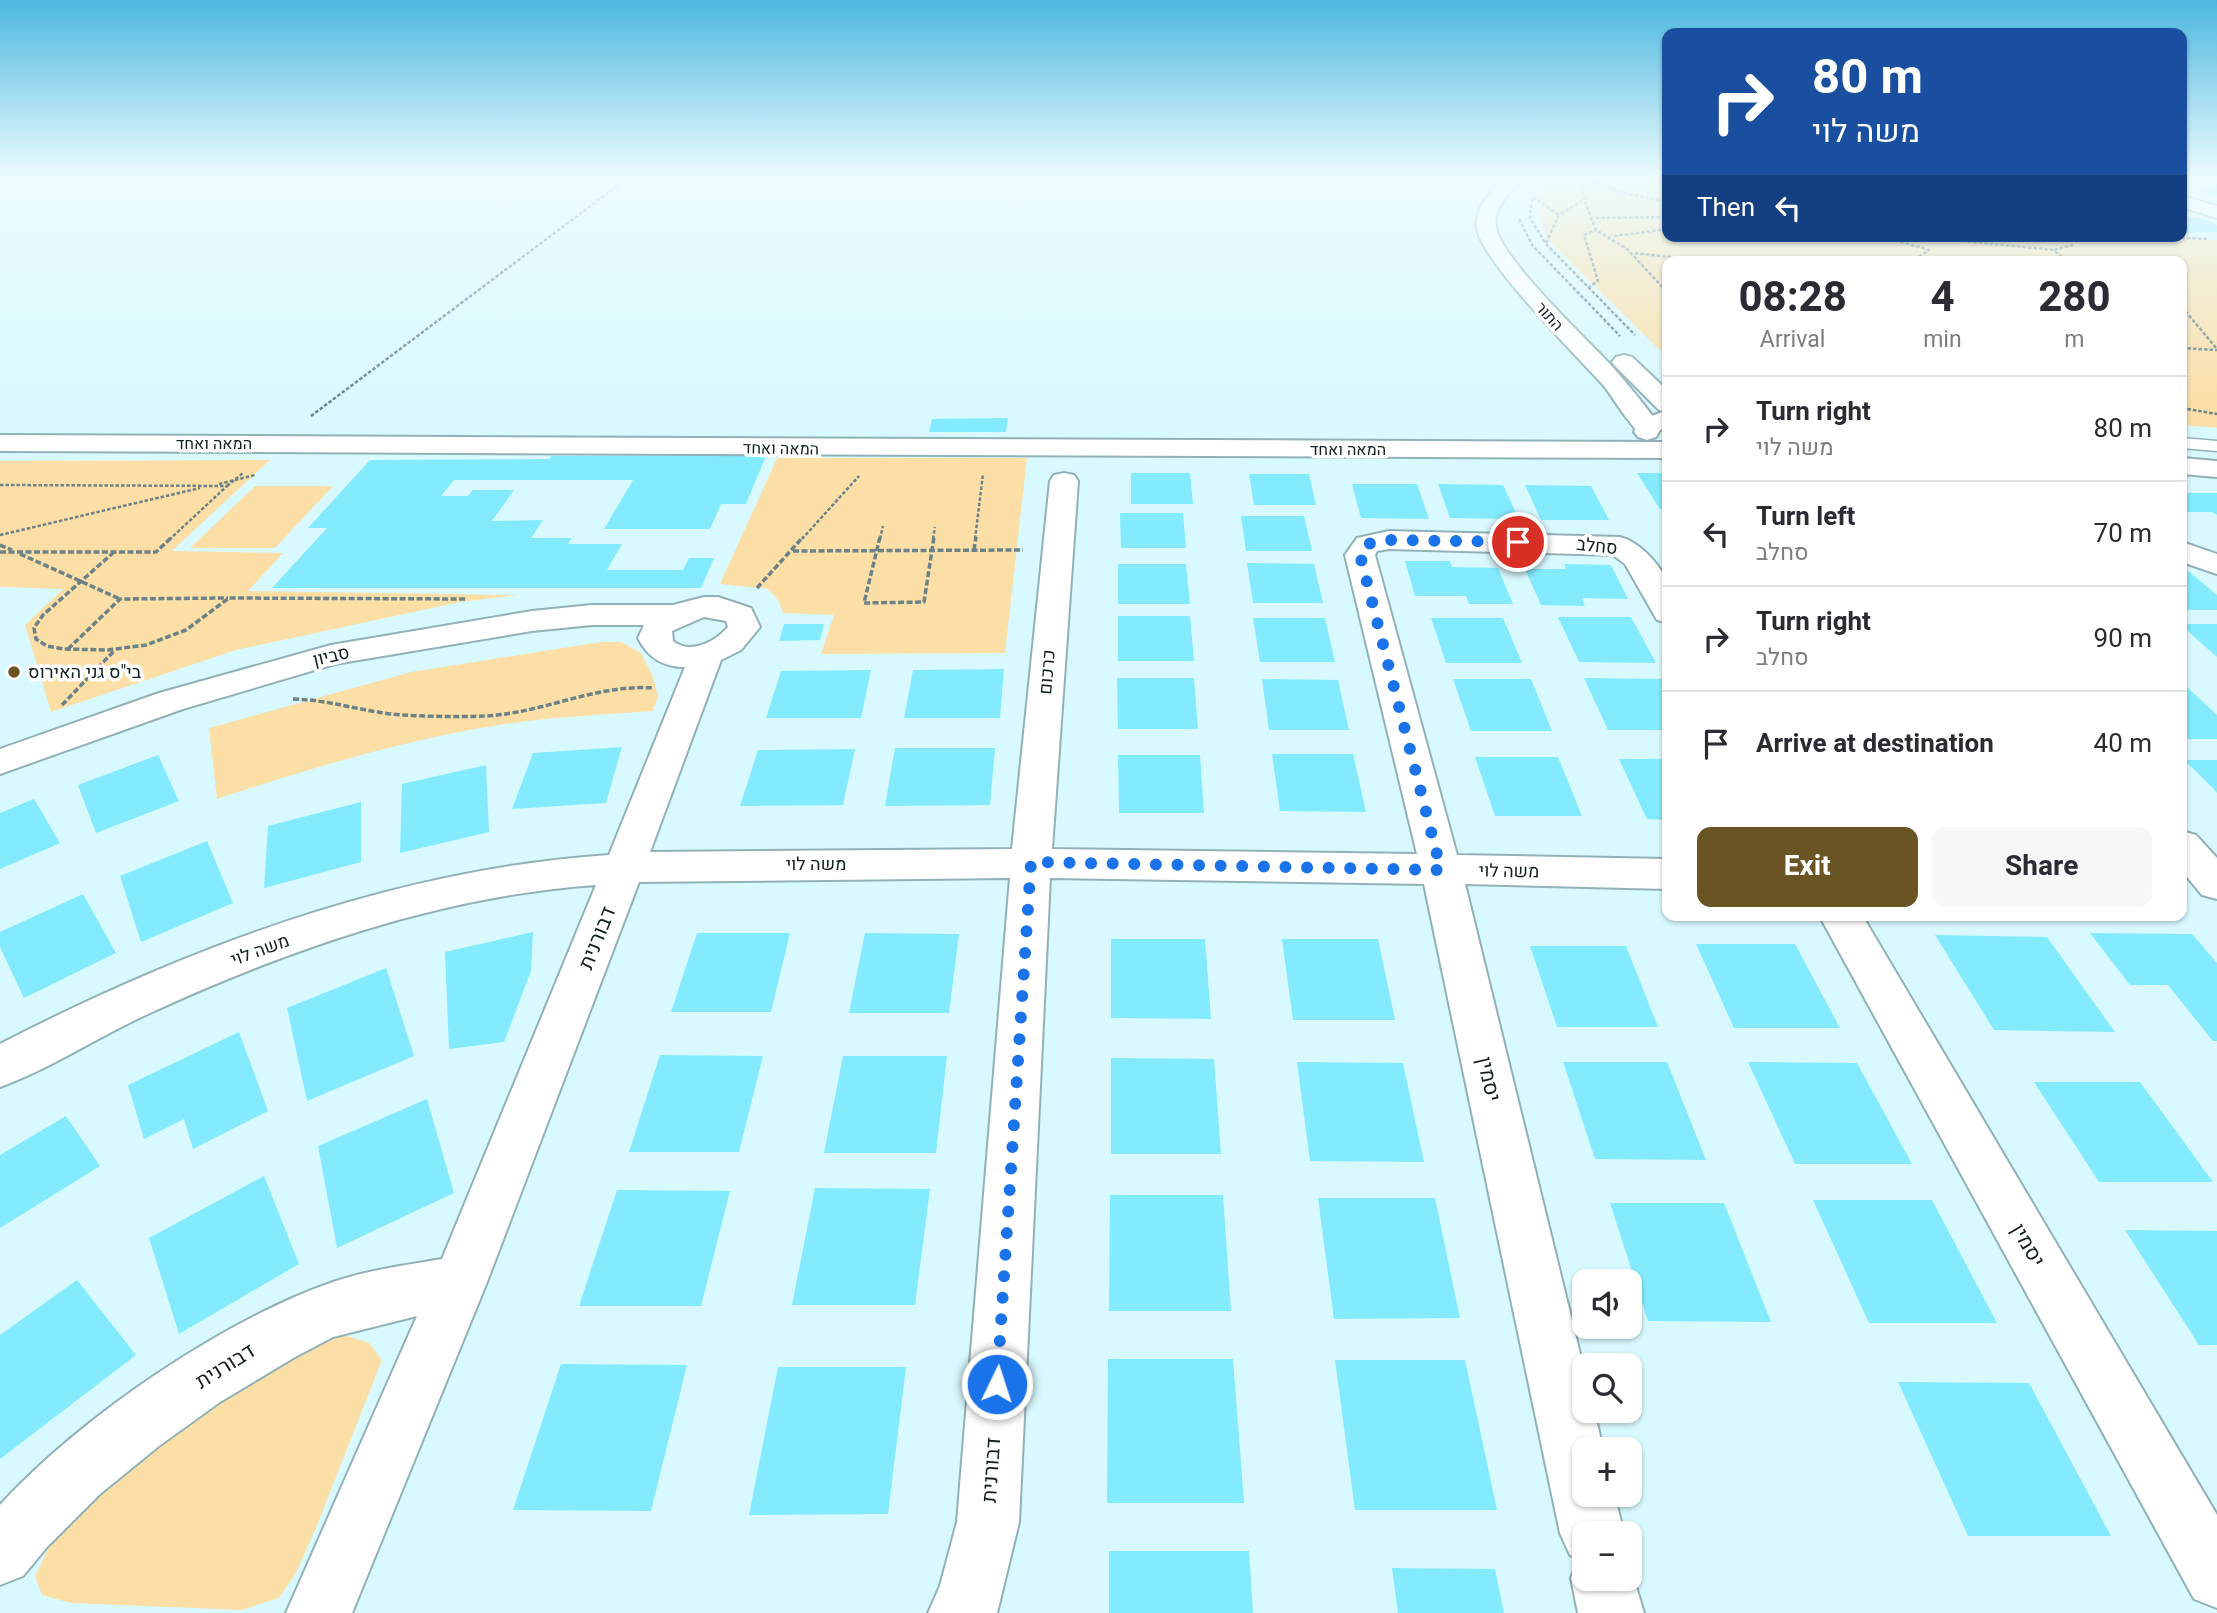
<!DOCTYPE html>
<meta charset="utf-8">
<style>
body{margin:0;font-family:Georgia,Heebo,serif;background:#f7f7f7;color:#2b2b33;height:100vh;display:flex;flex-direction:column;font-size:26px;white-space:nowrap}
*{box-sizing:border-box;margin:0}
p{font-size:23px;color:#7c7c81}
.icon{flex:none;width:38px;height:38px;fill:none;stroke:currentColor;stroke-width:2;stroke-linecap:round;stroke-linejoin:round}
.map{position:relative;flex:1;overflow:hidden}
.details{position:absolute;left:1662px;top:256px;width:525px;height:665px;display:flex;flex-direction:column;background:#fff;border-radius:14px;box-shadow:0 2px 5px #0004}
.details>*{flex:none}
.hud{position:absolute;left:1662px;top:28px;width:525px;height:214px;border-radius:14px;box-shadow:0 2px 5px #0004;background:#1a4fa0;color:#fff;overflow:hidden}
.controls{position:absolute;left:1572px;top:1269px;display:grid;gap:14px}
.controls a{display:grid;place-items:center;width:70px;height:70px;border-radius:14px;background:#fff;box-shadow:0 2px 5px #0004;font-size:35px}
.pin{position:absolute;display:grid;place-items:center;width:60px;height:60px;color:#fff;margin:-30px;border:4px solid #fff;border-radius:50%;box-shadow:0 2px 7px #0007}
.me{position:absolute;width:77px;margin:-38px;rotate:4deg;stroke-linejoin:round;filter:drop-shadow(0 0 5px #0008)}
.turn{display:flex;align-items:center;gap:24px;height:147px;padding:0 35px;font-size:32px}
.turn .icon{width:91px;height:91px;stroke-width:2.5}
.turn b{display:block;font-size:49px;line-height:60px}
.then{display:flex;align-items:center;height:66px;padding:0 35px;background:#0003;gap:14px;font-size:26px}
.eta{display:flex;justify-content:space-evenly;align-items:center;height:119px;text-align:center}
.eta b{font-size:42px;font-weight:700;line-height:49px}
.button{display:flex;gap:14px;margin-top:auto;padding:14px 35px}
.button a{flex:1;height:80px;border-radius:14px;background:#6a5424;color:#fff;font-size:28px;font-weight:700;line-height:80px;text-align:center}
.button a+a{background:#f7f7f7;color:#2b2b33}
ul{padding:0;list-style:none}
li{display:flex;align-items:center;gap:21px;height:105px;padding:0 35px;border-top:2px solid #e1e1e2}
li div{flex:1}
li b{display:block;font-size:26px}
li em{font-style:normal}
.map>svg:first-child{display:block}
.green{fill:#fbdfa7}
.building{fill:#83ebfd}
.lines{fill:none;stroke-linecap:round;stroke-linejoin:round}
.service-casing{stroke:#92b1b7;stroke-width:3}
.minor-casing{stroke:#92b1b7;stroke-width:4}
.tertiary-casing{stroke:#92b1b7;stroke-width:4}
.path-far1{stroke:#6c8286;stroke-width:2.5;stroke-dasharray:3.5 2;stroke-linecap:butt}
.path{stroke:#6c8286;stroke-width:3.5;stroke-dasharray:6 2.5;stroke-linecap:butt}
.service{fill:#fff;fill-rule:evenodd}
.minor{fill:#fff;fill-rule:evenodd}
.tertiary{fill:#fff;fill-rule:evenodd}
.route{stroke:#1a73e8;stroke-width:12;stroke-dasharray:0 21.6}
.poi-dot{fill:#6a5424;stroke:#fff;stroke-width:2.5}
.labels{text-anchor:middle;stroke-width:7;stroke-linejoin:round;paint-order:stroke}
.far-street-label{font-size:16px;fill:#121f21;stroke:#fff}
.street-label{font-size:18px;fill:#121f21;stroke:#fff}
.poi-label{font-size:18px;fill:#121f21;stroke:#fff;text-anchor:start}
.near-street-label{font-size:21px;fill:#121f21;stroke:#fff}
</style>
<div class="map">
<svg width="2217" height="1613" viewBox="0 0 2217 1613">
<rect width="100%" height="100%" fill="#d8f9ff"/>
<g class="green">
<polygon points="1550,177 1668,177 1668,236 2180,236 2185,239 2217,240 2217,428 2182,425 2182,261 1668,261 1668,358 1546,238 1537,195"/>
<polygon points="777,458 1027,458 1005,653 821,654 834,615 783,613 778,600 768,589 720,584"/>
<polygon points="270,460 172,551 283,553 248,591 518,595 460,602 236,650 51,712 25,625 63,589 0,587 0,461"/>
<polygon points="255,486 333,486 275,548 190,548"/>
<path d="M 601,642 L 621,642 L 641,653 L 653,677 L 658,696 L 653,711 C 601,715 550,717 499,725 C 404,740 308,769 217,799 L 209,728 L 411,672 Z"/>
<polygon points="344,1335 369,1343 382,1360 316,1528 296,1573 279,1598 242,1610 71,1603 42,1595 35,1576 48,1549 117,1466 314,1343"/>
</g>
<g class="building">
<polygon points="2217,183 2217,195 2193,189"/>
<polygon points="2182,218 2202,218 2217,225 2217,232 2182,233"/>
<polygon points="1008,418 1006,432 929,432 932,419"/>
<polygon points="551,456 766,456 746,504 721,504 710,529 604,529 633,480 454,480 441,496 468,496 473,490 514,490 492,521 543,520 531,538 572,538 568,544 622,544 607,570 683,570 689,558 714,558 701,588 272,588 327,528 308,528 370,460 550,459"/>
<polygon points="1131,473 1190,473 1193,504 1131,504"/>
<polygon points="1637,473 1668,473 1668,509 1660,509"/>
<polygon points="1249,474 1309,474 1316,505 1254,505"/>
<polygon points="1352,484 1417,484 1429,519 1361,518"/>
<polygon points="1438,484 1503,485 1519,519 1450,518"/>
<polygon points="1525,485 1591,486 1609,520 1541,520"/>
<polygon points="2182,493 2217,493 2217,515 2212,512 2185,512 2182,510"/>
<polygon points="1120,513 1183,513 1186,548 1121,548"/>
<polygon points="1241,516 1304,516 1312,551 1246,551"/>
<polygon points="1405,561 1450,561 1452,567 1498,568 1513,604 1469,604 1466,596 1415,596"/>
<polygon points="1247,563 1314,564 1323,603 1253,603"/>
<polygon points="1118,564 1186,564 1190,604 1118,604"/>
<polygon points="1564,564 1611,565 1628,599 1582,598 1585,606 1541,605 1525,569 1566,569"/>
<polygon points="2182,570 2187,570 2217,595 2217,610 2182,610"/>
<polygon points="1118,616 1190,616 1194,661 1118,661"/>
<polygon points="1558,617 1631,617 1656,663 1579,662"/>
<polygon points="1253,618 1325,618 1335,662 1260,662"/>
<polygon points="1431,618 1503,618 1522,663 1446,663"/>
<polygon points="784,624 824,624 820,640 779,641"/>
<polygon points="2182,624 2217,624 2217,657 2182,626"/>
<polygon points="1004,669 1000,718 904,718 913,670"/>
<polygon points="871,670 861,718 766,718 781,671"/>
<polygon points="1117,678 1194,678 1198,729 1118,729"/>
<polygon points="1584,678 1662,679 1668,689 1668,730 1608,730"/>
<polygon points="1262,679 1338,680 1349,730 1269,730"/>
<polygon points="1453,679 1531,679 1552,731 1471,731"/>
<polygon points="2182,688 2188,688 2217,715 2217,739 2182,739"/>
<polygon points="622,747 606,803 512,809 533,753"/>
<polygon points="895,748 995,748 990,805 885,806"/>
<polygon points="855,749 843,805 740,806 758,750"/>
<polygon points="1272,754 1353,754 1366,812 1280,811"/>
<polygon points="158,755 179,801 96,833 78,785"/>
<polygon points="1118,755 1200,755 1204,813 1119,813"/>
<polygon points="1475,757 1558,757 1582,816 1495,816"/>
<polygon points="1619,759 1668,759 1668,820 1647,819"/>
<polygon points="2184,760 2217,760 2217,793 2213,788"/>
<polygon points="486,765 489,832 400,853 402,784"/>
<polygon points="34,799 60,843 0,869 0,813"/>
<polygon points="361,802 361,862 264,888 268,826"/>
<polygon points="207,841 233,903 141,942 120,876"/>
<polygon points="83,894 116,953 24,998 0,947 0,932"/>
<polygon points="533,932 531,971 504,1042 449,1049 445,952"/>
<polygon points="697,933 790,933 771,1012 671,1012"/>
<polygon points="865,933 959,934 949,1013 849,1013"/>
<polygon points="2090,933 2192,934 2217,963 2217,1041 2213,1041 2168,985 2130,985"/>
<polygon points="1935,935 2047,937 2115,1032 1994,1030"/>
<polygon points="1111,939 1205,939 1211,1019 1111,1018"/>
<polygon points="1282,939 1378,939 1395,1020 1293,1020"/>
<polygon points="1696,944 1795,944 1840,1028 1734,1028"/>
<polygon points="1530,946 1626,946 1658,1027 1557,1027"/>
<polygon points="386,968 414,1056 307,1101 287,1008"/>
<polygon points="239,1032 268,1111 193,1149 184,1119 144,1139 128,1085"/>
<polygon points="660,1055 763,1056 739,1152 629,1152"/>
<polygon points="843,1056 947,1056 936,1153 824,1153"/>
<polygon points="1111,1058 1214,1059 1221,1154 1111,1154"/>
<polygon points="1297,1062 1403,1063 1424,1162 1310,1161"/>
<polygon points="1563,1062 1667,1062 1706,1160 1595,1159"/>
<polygon points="1748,1062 1857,1063 1912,1164 1795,1164"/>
<polygon points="2034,1082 2140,1082 2213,1182 2099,1182"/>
<polygon points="427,1099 454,1193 337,1248 318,1146"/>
<polygon points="66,1116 100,1166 0,1228 0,1155"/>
<polygon points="264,1176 299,1264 179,1334 149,1238"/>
<polygon points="815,1188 930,1189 915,1305 792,1305"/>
<polygon points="617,1190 730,1191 701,1306 579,1306"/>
<polygon points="1110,1195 1223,1195 1231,1311 1109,1311"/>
<polygon points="1318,1198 1435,1198 1460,1318 1334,1319"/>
<polygon points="1813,1200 1932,1200 1997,1323 1869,1323"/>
<polygon points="1610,1203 1724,1203 1771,1322 1648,1321"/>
<polygon points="2125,1230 2217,1231 2217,1345 2199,1345"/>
<polygon points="77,1280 136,1355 0,1459 0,1335"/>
<polygon points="1108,1359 1233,1359 1244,1503 1107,1503"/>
<polygon points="1335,1360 1465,1360 1497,1510 1355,1510"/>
<polygon points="561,1364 687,1365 651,1511 513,1510"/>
<polygon points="778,1367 906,1367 888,1514 749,1515"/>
<polygon points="1898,1382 2029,1383 2111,1536 1968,1536"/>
<polygon points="1109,1551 1249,1551 1253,1613 1109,1613"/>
<polygon points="1392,1568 1495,1569 1504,1613 1398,1613"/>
</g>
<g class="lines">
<g class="service-casing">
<polygon id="service" points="2182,438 2217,441 2217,451 2182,448"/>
</g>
<g class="minor-casing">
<g id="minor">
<path d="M 1505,177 L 1523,177 C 1512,192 1492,206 1496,227 C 1500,257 1585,338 1609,363 C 1627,383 1644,404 1660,426 L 1656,431 C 1651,433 1646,435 1640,432 C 1631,428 1612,396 1604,386 C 1578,357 1481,261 1477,228 C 1474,208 1492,190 1505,177 Z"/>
<polygon points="2182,196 2217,206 2217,218 2182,207"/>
<polygon points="1624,355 1632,357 1668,391 1668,412 1659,410 1616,367 1612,362 1616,357"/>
<path d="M 1064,473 L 1074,475 L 1078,481 L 1052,849 L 1417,854 L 1345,555 L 1357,538 L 1389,531 L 1620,537 C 1640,542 1665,568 1668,588 C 1669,599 1668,611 1668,623 L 1657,620 L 1625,564 L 1613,555 L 1389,549 L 1377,551 L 1375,555 L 1457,855 L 1668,859 L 1668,889 L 1465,884 L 1584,1370 L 1584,1410 L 1594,1410 L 1603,1449 L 1584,1449 L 1584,1494 L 1614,1494 L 1624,1533 L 1584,1533 L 1584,1578 L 1629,1578 L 1629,1563 L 1644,1613 L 1578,1613 L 1571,1578 L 1579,1559 L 1570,1555 L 1560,1533 L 1424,884 L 1050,878 L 1019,1522 L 997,1613 L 928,1613 L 940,1586 L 957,1522 L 1010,878 L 639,882 L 487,1282 L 352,1613 L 286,1613 L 417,1316 L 333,1337 L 295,1357 L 220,1402 L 159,1446 L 100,1494 L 47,1547 L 23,1576 L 0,1585 L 0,1505 C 80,1418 221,1321 333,1282 C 368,1270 406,1265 442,1259 L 596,885 C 440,896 289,949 148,1014 C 99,1036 50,1069 0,1087 L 0,1044 C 188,947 396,869 609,855 L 685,667 C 663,667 648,658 638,638 L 644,625 L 592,625 L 532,631 L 335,664 L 183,709 L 0,774 L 0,749 L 159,693 L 331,645 L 532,611 L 592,605 L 673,605 L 704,597 L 718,597 L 751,608 L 760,627 L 741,650 L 721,660 L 650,852 L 1012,849 L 1050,481 L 1054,475 ZM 704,617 L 726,621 L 728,627 C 715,642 690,655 673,641 L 672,631 Z"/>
<polygon points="2182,542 2217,554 2217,574 2182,562"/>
<polygon points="2182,831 2196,835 2217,858 2217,899 2202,895 2182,871"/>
<polygon points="1819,915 1862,915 2217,1515 2217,1608 2194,1599"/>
</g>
</g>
<g class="tertiary-casing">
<g id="tertiary">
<polygon points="1668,410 1668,427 1660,430 1656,437 1647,440 1638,437 1634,432 1638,421"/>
<polygon points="0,435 1668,442 1668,458 0,451"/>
<polygon points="2182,458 2217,461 2217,477 2182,474"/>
</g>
</g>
<g class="path-far1">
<polyline points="1589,177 1582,185 1584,199 1596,230 1627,249 1668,293"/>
<polyline points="1588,180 1624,193 1668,202"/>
<polyline points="1533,197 1559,215"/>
<polyline points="1532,199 1530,218 1546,244 1635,335"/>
<polyline points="1596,218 1668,217"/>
<polyline points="1519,219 1532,245 1620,336"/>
<polyline points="1614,236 1668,229"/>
<polyline points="1879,236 1929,250 1917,258"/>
<polyline points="1913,236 2054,250"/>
<polyline points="2032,236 2168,237"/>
<polyline points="2165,237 2209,239"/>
<polyline points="1546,243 1559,215 1582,201"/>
<polyline points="1635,253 1703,261"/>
<polyline points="1864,261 1875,257 1925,261"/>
<polyline points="2066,261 2054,250 2073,245"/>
<polyline points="1588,288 1598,281 1584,235 1596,230"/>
<polyline points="2182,307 2217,349"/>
<polyline points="2182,348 2217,350"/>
<polyline points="2182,408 2217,414"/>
<polyline points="311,416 629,177"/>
<polyline points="219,484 255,475"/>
<polyline points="0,485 227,486 170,539"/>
<polyline points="227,486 243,473"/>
<polyline points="0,535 200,488"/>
<polyline points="802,539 859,476"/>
<polyline points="880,539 883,526"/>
<polyline points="933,539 935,527"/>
<polyline points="975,539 983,474"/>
</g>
<g class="path">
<polyline points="880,537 864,603 924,602 934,537"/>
<polyline points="0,545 12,550"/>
<polyline points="974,550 976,537"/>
<polyline points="793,551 1023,550"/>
<polyline points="0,552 156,552 172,537"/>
<polyline points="114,552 43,615 34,628 36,639 47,646 64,649 108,650 146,645 186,630 229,598 466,599"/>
<polyline points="20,554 120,599"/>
<polyline points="757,588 803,537"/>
<polyline points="68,649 120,599 228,598"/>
<path d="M 293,699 C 326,700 346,707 378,712 C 404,717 458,717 485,716 C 545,713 594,684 654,688"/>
<polyline points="62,705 114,651"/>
</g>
<use href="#service" class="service"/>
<use href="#minor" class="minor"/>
<use href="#tertiary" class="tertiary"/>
</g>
<linearGradient id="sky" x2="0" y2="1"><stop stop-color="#4cb7df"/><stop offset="0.44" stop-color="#edfcff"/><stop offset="1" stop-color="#edfcff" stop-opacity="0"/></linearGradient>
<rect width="2217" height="403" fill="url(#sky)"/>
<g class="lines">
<polyline class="route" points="997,1384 1031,862 1441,870 1360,555 1367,544 1389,540 1518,542"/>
</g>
<circle class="poi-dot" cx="14" cy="672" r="7"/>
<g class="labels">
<g class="far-street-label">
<text transform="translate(1550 316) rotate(48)" y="6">התור</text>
<text x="214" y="449">המאה ואחד</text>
<text transform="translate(781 448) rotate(1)" y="6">המאה ואחד</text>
<text x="1348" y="455">המאה ואחד</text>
</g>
<g class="street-label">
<text transform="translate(1597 546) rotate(6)" y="6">סחלב</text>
<text transform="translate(331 656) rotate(-13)" y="6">סביון</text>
<text transform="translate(1047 672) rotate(-85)" y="6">כרכום</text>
<text x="816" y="870">משה לוי</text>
<text transform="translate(1509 871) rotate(1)" y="6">משה לוי</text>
<text transform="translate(260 950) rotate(-20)" y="6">משה לוי</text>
</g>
<g class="poi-label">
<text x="28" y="678">בי"ס גני האירוס</text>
</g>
<g class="near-street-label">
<text transform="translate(597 938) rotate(-68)" y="7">דבורנית</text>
<text transform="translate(1489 1079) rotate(77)" y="7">יסמין</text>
<text transform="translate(2028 1245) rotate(60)" y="7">יסמין</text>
<text transform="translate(225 1366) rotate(-32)" y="7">דבורנית</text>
<text transform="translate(991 1470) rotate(-86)" y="7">דבורנית</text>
</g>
</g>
</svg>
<div class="controls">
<a><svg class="icon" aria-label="sound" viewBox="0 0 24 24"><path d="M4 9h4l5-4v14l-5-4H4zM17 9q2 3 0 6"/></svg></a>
<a><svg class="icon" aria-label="search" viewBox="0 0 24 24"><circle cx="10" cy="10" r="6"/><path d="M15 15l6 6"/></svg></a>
<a>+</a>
<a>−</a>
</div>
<div class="pin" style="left:1518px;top:542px;background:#d93025"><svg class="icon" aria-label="arrive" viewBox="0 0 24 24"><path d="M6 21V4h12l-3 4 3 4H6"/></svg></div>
<svg class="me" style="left:997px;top:1384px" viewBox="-20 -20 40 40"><circle r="17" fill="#1a73e8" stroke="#fff" stroke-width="3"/><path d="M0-11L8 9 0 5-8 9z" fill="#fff"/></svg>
<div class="hud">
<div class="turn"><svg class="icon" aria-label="right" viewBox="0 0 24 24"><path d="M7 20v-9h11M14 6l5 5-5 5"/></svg><div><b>80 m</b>משה לוי</div></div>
<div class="then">Then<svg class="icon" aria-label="left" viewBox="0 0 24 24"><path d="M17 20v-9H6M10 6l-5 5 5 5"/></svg></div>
</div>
<section class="details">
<div class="eta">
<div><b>08:28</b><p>Arrival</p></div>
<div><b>4</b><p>min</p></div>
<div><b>280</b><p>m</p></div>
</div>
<ul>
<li><svg class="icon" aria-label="right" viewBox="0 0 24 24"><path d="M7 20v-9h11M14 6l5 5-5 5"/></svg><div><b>Turn right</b><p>משה לוי</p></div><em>80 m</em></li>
<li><svg class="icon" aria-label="left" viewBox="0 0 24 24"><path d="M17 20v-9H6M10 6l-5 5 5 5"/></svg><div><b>Turn left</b><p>סחלב</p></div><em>70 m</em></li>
<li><svg class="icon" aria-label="right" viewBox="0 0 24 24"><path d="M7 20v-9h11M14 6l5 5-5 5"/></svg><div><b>Turn right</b><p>סחלב</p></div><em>90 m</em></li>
<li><svg class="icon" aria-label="arrive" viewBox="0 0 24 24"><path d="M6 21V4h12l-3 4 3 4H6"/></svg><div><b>Arrive at destination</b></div><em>40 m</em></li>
</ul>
<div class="button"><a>Exit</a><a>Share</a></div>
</section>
</div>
